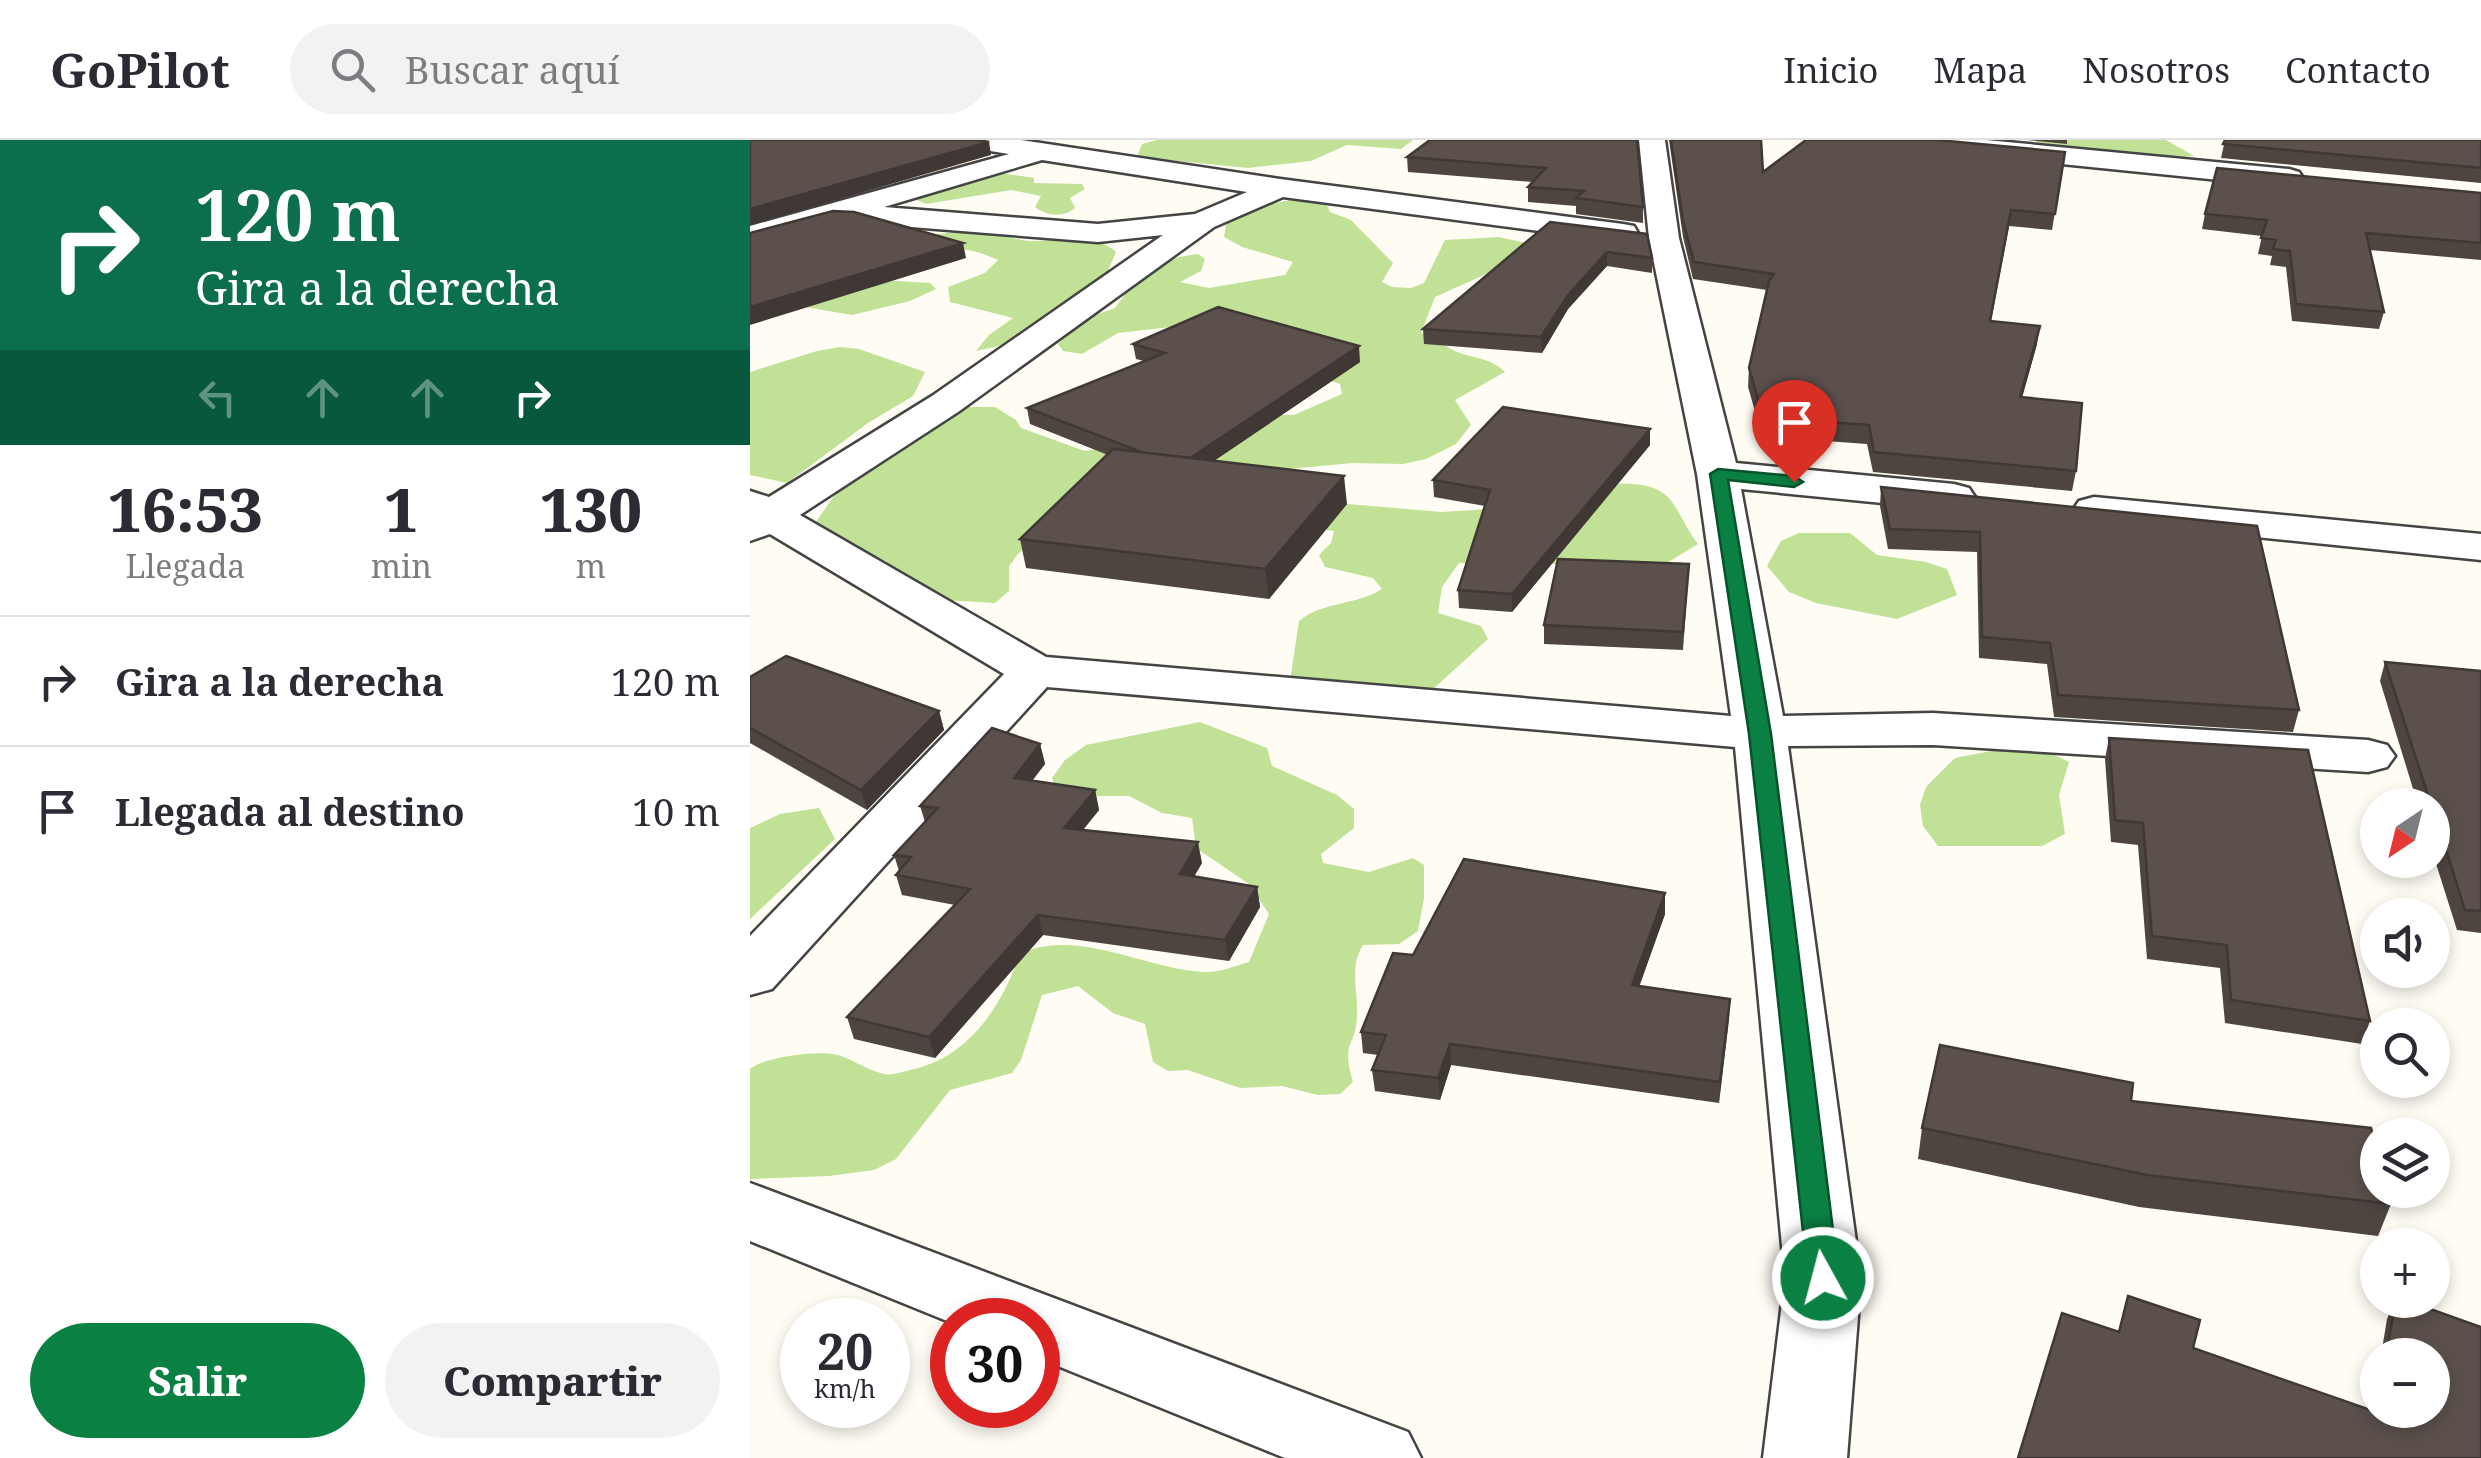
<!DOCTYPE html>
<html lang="es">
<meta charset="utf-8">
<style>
body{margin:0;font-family:"Noto Serif",serif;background:#f2f2f3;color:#2b2b33;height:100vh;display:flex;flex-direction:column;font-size:38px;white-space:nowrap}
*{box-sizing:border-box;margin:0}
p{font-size:32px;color:#7c7c81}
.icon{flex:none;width:55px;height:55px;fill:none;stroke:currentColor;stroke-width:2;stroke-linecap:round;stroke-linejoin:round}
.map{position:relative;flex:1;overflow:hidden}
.drawer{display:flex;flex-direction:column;background:#fff;width:750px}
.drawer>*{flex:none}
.hud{background:#0b6e4f;color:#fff;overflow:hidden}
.needle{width:65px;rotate:215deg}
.tools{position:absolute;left:1610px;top:648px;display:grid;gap:20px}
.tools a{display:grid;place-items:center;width:90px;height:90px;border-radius:50%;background:#fff;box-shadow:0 5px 15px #0003;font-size:50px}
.speed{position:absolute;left:30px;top:1158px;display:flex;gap:20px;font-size:50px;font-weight:700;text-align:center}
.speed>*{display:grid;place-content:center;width:130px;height:130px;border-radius:50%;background:#fff;box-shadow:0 5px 15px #0003;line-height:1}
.speed small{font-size:25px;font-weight:400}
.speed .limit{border:15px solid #d22;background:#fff;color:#111}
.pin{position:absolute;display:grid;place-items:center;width:85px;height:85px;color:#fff;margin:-102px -42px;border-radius:50% 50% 50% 0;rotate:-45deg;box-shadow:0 0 10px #0007}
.pin .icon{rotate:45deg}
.me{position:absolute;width:110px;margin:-55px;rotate:353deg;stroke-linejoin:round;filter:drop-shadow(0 0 8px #0008)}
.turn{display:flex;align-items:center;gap:35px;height:210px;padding:0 30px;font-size:45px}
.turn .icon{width:130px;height:130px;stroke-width:2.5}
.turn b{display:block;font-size:70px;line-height:85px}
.lanes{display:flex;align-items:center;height:95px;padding:0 30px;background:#0003;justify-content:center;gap:50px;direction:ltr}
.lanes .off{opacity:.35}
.eta{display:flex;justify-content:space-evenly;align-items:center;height:170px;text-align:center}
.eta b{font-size:60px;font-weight:800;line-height:70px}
.cta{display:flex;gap:20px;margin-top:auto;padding:20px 30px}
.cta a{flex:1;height:115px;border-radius:60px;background:#0b8043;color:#fff;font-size:40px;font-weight:800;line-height:115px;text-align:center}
.cta a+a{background:#f2f2f3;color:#2b2b33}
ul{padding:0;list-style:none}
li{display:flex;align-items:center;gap:30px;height:130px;padding:0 30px;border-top:2px solid #e1e1e2}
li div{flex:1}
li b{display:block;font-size:38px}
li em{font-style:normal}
header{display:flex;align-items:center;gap:60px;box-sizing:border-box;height:140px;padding:0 50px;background:#fff;border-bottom:2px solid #e1e1e2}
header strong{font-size:48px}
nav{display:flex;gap:55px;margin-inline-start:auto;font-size:35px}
.search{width:700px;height:90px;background:#f2f2f3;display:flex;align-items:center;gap:25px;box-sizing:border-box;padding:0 35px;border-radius:55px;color:#7c7c81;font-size:38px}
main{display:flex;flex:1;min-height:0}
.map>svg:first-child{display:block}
.forest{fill:#c0e196}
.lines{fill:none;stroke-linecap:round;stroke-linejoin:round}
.minor-casing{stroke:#444;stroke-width:5}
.minor{fill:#fff;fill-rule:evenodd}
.wall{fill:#4e4541}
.shaded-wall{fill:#403835}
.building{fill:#5b504c;stroke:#403835;stroke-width:2.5}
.route{fill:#0b8043;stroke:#07532c;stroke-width:2.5}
</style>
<header>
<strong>GoPilot</strong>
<div class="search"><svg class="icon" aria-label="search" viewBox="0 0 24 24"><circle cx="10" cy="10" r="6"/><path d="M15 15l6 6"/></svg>Buscar aquí</div>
<nav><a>Inicio</a><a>Mapa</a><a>Nosotros</a><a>Contacto</a></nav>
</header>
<main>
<section class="drawer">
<div class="hud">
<div class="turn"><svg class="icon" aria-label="right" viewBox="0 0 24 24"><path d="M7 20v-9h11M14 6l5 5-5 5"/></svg><div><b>120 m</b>Gira a la derecha</div></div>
<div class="lanes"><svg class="icon off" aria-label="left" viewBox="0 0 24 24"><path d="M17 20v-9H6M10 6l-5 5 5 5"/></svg><svg class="icon off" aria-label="ahead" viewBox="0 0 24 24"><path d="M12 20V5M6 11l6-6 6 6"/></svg><svg class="icon off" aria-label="ahead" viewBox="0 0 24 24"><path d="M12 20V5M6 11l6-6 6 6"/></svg><svg class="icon" aria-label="right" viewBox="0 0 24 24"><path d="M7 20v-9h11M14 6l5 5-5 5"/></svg></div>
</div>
<div class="eta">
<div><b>16:53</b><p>Llegada</p></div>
<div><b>1</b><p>min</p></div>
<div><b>130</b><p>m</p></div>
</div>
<ul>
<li><svg class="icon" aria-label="right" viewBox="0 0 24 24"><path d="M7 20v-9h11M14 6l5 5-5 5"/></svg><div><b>Gira a la derecha</b></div><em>120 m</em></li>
<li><svg class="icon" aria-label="arrive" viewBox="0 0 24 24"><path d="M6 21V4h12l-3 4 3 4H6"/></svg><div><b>Llegada al destino</b></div><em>10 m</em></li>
</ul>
<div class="cta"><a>Salir</a><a>Compartir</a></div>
</section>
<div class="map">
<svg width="1731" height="1318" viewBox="0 0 1731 1318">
<rect width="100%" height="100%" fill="#fffcf4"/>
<g class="forest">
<polygon points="407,0 663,0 651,9 597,5 561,21 498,28 387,17 392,4"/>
<polygon points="1289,0 1416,0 1444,16 1414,18 1281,4"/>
<path d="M 245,32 L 284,38 L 284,43 L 332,44 L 335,49 L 320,58 L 325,68 C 313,78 297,76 285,67 L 291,56 L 261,50 L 176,64 L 167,60 L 184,50 Z"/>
<path d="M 541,60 L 575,61 L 580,72 L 601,80 L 643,123 L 632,142 L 642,147 L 661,148 L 674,143 L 695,100 L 749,97 L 780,104 L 754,126 L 685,157 L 671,193 C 684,196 690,202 701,209 C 719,219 739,216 755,232 L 705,260 L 721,285 L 706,304 L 676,319 L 653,324 L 603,323 L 507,332 L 312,381 L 268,414 L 259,426 L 259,451 L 245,463 L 192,460 L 155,443 L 136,421 L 73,395 L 63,386 L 91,346 L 124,320 L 154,308 L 212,267 L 245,267 L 266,280 L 271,288 L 335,311 L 523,275 L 544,275 L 592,254 L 590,244 L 429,186 L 368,193 L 332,214 L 313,211 L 308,204 L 331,180 L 365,168 L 390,134 L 429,117 L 448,114 L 455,119 L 451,131 L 430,142 L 459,148 L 535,135 L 543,122 L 492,107 L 474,97 L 478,73 Z"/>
<path d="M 216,91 C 241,91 250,95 271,100 C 302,105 339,88 366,112 L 358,131 L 249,206 L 226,211 L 239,195 L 263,178 L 200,162 L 198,147 L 235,133 L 248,120 C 193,95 179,116 129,140 L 180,143 L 186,149 L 160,161 L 102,175 L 55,167 L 0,115 Z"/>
<polygon points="90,207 109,209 175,232 163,256 118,283 37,343 0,335 0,232 67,211"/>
<path d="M 845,344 C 869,344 906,339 922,362 C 932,376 937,390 948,404 L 917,423 L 892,425 L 709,423 L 692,447 L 688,473 L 731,486 L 738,499 L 681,551 L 540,541 L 549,481 C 573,461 605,466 632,449 L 623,438 L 575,427 L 569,415 L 581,403 L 584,391 L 537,385 L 573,366 L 598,364 L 691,372 L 739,369 Z"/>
<polygon points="1049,393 1100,393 1127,415 1176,422 1197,429 1207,455 1147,479 1066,463 1039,452 1017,426 1031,401"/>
<path d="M 450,582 L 517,608 L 522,626 L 587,655 L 604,669 L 604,688 L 571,714 L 573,723 L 619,732 L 663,718 L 674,725 L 674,758 L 668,791 L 649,804 L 613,805 C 599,827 608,850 607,874 C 607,907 590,900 603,942 L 590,954 L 568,955 L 532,946 L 490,948 L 438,930 L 418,931 L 403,922 L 395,884 L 363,873 L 328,846 L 292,855 L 271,920 L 262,933 L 200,950 L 146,1019 L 124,1030 L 79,1036 L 0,1039 L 0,929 C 14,917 64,911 83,914 C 100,917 116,930 134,934 C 143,936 155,931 164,929 C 220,916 252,865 270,814 C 326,787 395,829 454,832 C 468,833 485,826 499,822 L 519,774 L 499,744 L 446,708 L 442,678 L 412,673 L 379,656 L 328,656 L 305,646 L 302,638 L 315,620 L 336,605 Z"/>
<polygon points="1262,607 1292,609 1319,622 1309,655 1315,694 1292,706 1188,706 1173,686 1170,665 1176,647 1205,618"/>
<polygon points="69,668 85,699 0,779 0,688 30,674"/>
</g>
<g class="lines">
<g class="minor-casing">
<g id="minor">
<path d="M 205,0 L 271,0 L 530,39 L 873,84 L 884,86 L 888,93 L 884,100 L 873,102 L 533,57 L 464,87 L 208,272 L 50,375 L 296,517 L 981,576 L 947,334 L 899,98 L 889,0 L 915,0 L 929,98 L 986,323 L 1204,344 L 1219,348 L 1225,357 L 1219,366 L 1204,370 L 991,349 L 1033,576 L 1183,573 L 1618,600 L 1637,605 L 1645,616 L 1637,627 L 1618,632 L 1183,605 L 1038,606 L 1111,1138 L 1097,1318 L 1013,1318 L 1035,1138 L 985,607 L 297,547 L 22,849 L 0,855 L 0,796 L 254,534 L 20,394 L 0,401 L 0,351 L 19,357 L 182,256 L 413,95 L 348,102 L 86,81 L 0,105 L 0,86 L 259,14 L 209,6 ZM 292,20 L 497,52 L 445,74 L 348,84 L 134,67 Z"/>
<polygon points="1141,0 1236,0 1539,29 1549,32 1553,38 1549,44 1539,47 1154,8"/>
<polygon points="1344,357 1731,394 1731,420 1329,379 1323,370 1329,361"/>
<polygon points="0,1043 658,1292 671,1318 535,1318 288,1218 288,1180 202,1180 202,1183 0,1101"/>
</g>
</g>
<use href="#minor" class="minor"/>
</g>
<g class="wall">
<polygon points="887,0 893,67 893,83 826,74 826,66 778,62 778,47 782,42 658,32 657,17"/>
<polygon points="919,0 1011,0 1013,32 1315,12 1302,90 1259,86 1241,181 1287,204 1272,257 1326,331 1322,351 1123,332 1117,304 1021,297 1009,285 998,247 999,228 1017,150 943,139 933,97"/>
<polygon points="1277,0 1317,0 1317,4"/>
<polygon points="1475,0 1731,0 1731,43 1471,18"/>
<polygon points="1731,53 1731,120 1620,110 1634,172 1629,189 1542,181 1536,127 1520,125 1522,116 1508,114 1512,96 1452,89 1455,74"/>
<polygon points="800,82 902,118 902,133 857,126 818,169 792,213 674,204 673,189"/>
<polygon points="383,204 610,222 464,321 597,364 519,459 276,428 270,399 358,315 280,284 277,268 394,221 386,219"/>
<polygon points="900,289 900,305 762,472 709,468 708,450 735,366 684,357 683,340"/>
<polygon points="1131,347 1507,386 1549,570 1543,592 1304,577 1297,524 1229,518 1227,412 1138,409 1130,366"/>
<polygon points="939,424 933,510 794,504 794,485"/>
<polygon points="1635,522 1731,531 1731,793 1707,790 1682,711 1682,665 1668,665 1630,541"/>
<polygon points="0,537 189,571 194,590 117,670 0,603"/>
<polygon points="1359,598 1620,881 1612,904 1475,883 1470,828 1397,819 1388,705 1361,702 1355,619"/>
<polygon points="290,604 295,624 282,641 345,650 349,670 333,690 452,723 444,736 507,747 510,767 479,821 293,795 185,918 104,899 97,877 205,765 152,755 146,735 149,731 144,715 175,682 170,666"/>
<polygon points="915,774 889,846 980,859 969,963 701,925 690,960 625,951 622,930 628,915 613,913 611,892 663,815"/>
<polygon points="1381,961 1641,1064 1628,1096 1389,1067 1168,1019 1172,988"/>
<polygon points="1378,1156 1450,1180 1443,1208 1621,1270 1628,1235 1628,1270 1682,1270 1682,1215 1631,1215 1637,1179 1645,1160 1655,1160 1731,1187 1731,1318 1268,1318 1312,1173 1369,1192"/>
</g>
<g class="shaded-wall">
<polygon points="239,2 241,15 0,85 0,69"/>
<polygon points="213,103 216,118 0,185 0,167"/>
<polygon points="857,112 857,126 818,169 792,213 791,197 818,155"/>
<polygon points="1290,186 1287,204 1267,276 1270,257"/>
<polygon points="609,206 610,222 431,343 429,326"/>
<polygon points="900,289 900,305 762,472 762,454"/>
<polygon points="594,336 597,364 519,459 515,429"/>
<polygon points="189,571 194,590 117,670 111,650"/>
<polygon points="290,604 295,624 268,658 264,638"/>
<polygon points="345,650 349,670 318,708 314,688"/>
<polygon points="448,702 452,723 434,754 430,734"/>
<polygon points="507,747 510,767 479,821 475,800"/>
<polygon points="915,753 915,774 882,867 882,845"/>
<polygon points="288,775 293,795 185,918 179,897"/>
<polygon points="980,859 979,880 969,963 970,942"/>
<polygon points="700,904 701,925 690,960 688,938"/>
</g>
<g class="building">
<polygon points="0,0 227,0 239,2 0,69"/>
<polygon points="680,0 887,0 893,67 826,58 834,51 778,47 796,28 657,17"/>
<polygon points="921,0 1011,0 1013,32 1056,0 1187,0 1315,12 1305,74 1261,70 1240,181 1290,186 1270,257 1332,263 1326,331 1124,312 1119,285 1022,278 1010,266 999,228 1019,141 1024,134 944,122 933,81"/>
<polygon points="1475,0 1731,0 1731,28 1473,4"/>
<polygon points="1467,28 1731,53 1731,103 1616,93 1634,172 1546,164 1540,111 1523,109 1526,100 1511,98 1517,80 1455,74"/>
<polygon points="83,71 104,72 213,103 0,167 0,93"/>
<polygon points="800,82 897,94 902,118 857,112 818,155 791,197 673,189"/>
<polygon points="468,167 609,206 440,318 394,313 277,268 415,213 383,204"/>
<polygon points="753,267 900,289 762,454 708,450 740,350 683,340"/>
<polygon points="363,309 594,336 515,429 270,399"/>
<polygon points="1131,347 1507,386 1549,570 1308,555 1300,503 1232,497 1230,392 1140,389"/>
<polygon points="808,419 939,424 933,492 794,485"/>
<polygon points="36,516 189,571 111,650 0,588 0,537"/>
<polygon points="1635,522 1731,531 1731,771 1715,770 1682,665 1681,665"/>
<polygon points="242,588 290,604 264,638 345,650 314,688 448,702 430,734 507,747 475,800 288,775 179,897 97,877 220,749 146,735 161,717 144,715 188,668 170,666"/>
<polygon points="1359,598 1558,610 1620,881 1481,860 1477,805 1402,796 1393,683 1365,680"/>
<polygon points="714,719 915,753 882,845 980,859 970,942 700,904 688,938 622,930 636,895 611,892 643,813 663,815"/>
<polygon points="1190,905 1383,943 1381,961 1621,988 1628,1013 1628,1050 1637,1050 1641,1064 1397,1035 1172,988"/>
<polygon points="1378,1156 1450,1180 1443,1208 1626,1272 1628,1266 1628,1270 1682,1270 1682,1215 1636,1215 1646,1160 1655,1160 1731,1187 1731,1318 1268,1318 1312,1173 1369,1192"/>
</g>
<polygon class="route" points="968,329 1044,336 1053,342 1044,347 978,340 1021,594 1089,1138 1084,1147 1073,1151 1062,1147 1058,1138 999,594 960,334"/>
</svg>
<div class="tools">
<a><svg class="needle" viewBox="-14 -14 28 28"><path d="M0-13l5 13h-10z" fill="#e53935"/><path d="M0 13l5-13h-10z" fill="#7c7c81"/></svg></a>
<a><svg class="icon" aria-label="sound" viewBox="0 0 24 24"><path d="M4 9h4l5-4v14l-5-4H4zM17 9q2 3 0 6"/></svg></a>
<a><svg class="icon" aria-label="search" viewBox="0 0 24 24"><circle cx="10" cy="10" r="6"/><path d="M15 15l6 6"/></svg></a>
<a><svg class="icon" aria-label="layers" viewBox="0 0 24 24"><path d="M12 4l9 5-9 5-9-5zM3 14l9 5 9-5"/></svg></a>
<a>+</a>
<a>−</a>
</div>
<div class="speed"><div>20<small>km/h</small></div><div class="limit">30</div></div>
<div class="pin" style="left:1044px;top:342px;background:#d93025"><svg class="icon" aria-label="arrive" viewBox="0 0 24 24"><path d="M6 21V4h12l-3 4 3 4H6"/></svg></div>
<svg class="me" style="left:1073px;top:1138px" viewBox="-20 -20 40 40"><circle r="17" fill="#0b8043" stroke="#fff" stroke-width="3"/><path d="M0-11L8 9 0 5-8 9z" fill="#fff"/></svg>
</div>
</main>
